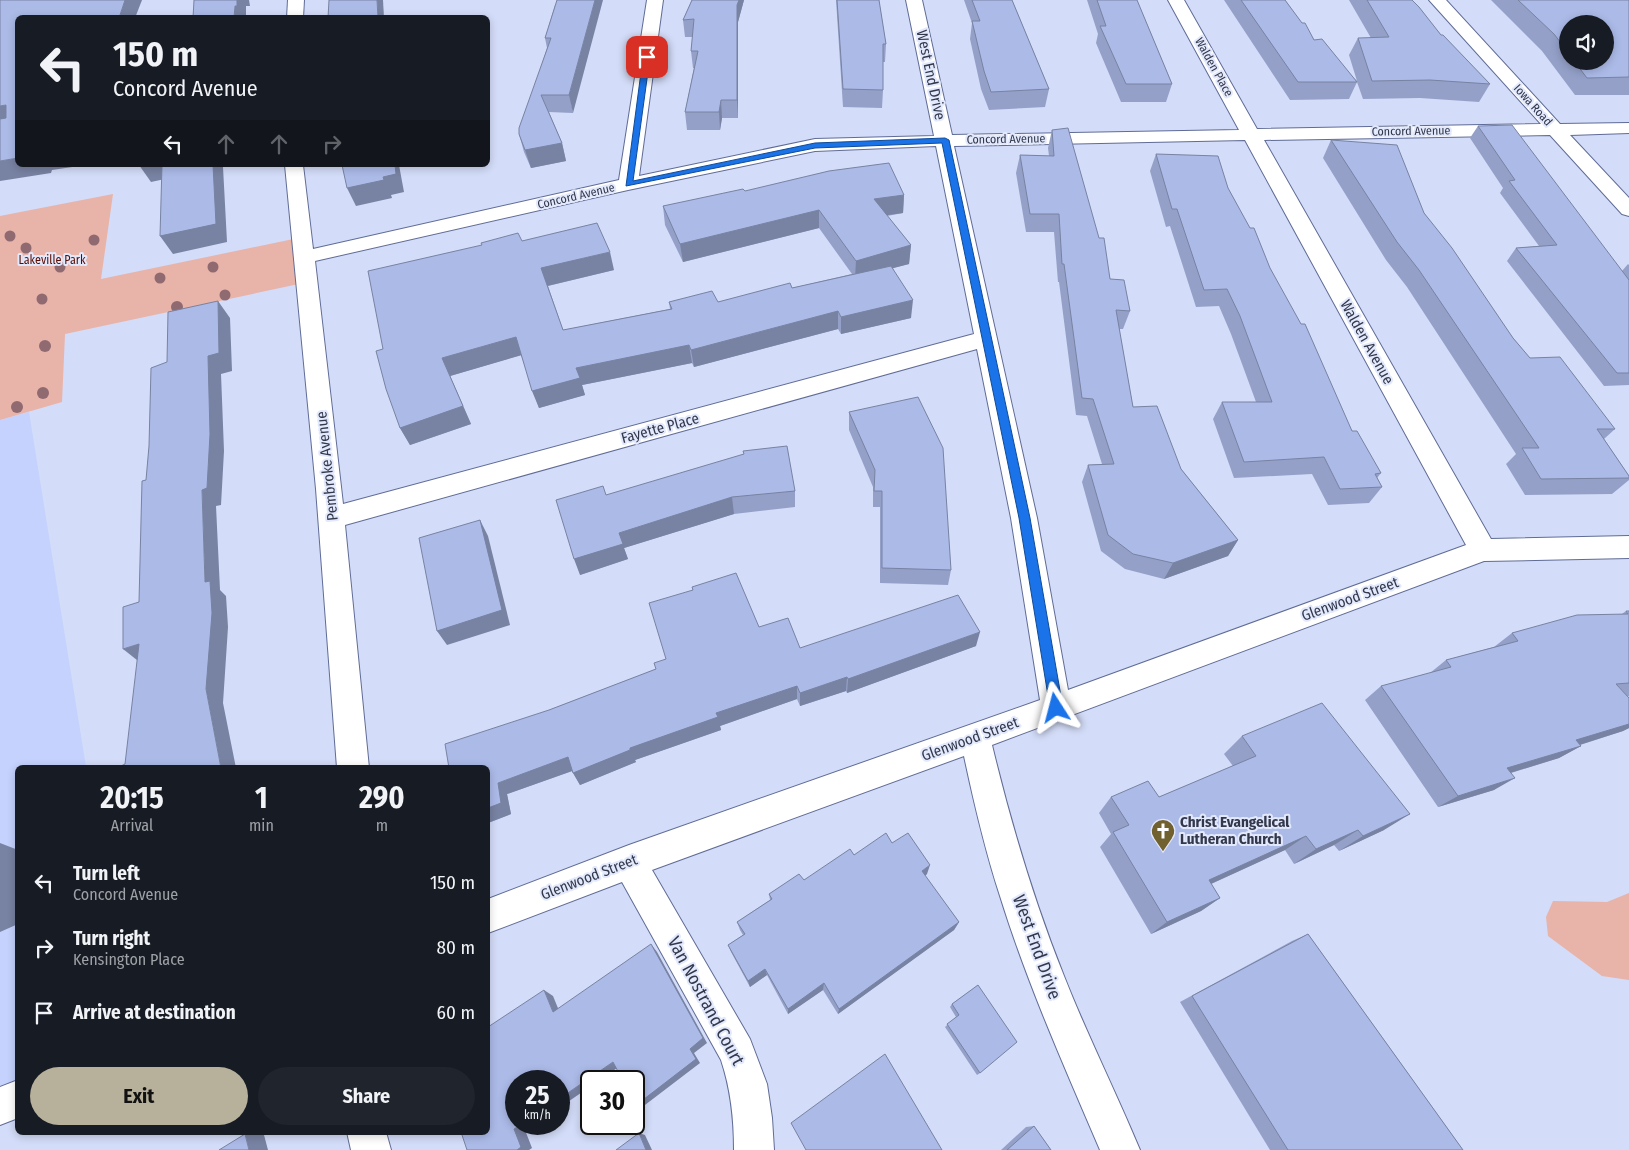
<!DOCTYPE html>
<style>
body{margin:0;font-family:"Fira Sans Condensed",sans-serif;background:#20242c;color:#f1f3f6;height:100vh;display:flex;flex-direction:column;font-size:19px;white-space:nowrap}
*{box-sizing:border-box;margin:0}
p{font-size:16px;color:#9ea1a6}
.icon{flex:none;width:28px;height:28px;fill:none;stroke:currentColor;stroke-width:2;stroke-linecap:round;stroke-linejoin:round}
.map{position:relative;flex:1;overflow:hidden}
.side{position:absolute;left:15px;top:765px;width:475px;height:370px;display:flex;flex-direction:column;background:#171b24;border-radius:8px;box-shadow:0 2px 8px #0003}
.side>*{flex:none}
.top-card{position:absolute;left:15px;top:15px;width:475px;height:152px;border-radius:8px;box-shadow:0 2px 8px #0003;background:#171b24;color:#f1f3f6;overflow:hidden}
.buttons{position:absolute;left:1559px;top:15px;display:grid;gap:10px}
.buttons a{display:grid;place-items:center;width:55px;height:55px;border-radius:50%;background:#171b24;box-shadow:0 2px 8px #0003;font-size:25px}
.speed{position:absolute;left:505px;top:1070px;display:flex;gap:10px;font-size:25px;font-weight:700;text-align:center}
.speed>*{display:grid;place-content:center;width:65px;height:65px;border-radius:50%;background:#171b24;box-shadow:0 2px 8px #0003;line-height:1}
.speed small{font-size:12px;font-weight:400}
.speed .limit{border:2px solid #111;border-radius:8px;background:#fff;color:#111}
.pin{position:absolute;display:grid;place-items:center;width:42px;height:42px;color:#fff;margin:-21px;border-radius:10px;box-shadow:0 2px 8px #0006}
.me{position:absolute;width:55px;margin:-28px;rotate:351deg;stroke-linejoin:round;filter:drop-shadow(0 0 4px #0008)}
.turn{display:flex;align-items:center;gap:18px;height:105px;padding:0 15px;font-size:22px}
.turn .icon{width:65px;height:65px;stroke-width:2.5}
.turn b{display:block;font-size:35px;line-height:42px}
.lanes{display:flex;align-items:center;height:48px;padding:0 15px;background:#0003;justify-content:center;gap:25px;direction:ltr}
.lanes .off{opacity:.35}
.eta{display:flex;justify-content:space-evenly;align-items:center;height:85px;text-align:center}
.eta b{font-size:30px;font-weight:700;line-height:35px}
.primary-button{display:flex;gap:10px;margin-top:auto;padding:10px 15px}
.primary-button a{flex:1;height:58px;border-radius:30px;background:#b7b19c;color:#111;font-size:20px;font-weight:700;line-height:58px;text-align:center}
.primary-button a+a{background:#20242c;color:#f1f3f6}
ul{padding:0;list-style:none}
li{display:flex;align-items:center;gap:15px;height:65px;padding:0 15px}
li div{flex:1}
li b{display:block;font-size:19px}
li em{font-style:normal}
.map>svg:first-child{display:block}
.built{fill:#c5d2fd}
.green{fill:#e8b3a8}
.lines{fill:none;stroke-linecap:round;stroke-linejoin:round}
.minor-casing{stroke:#606c96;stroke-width:2}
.minor{fill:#fff;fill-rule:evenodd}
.tree{fill:#906a71}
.wall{fill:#94a0c8;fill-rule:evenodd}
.shaded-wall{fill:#7882a2}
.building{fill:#acbae8;stroke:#7882a2}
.route{fill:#1a73e8;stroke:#114b97}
.labels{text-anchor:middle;stroke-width:4;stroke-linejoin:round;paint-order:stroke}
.far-street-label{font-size:12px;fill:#33384b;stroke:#e3e9fd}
.far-park-label{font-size:12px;fill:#590d02;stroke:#e3e9fd}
.street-label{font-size:15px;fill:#33384b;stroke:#e3e9fd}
.poi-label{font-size:15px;font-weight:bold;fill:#33384b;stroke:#e3e9fd;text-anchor:start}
.near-street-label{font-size:18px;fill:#33384b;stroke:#e3e9fd}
</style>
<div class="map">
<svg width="1629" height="1150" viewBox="0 0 1629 1150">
<rect width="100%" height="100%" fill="#d3dcf8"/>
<polygon class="built" points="29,412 86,767 18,768 17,1101 0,1108 0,420"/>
<g class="green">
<polygon points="113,194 101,279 303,237 308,282 65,334 62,402 0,420 0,216"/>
<polygon points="1629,893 1629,980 1602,976 1548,936 1546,917 1553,901 1607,902"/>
</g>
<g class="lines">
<g class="minor-casing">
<g id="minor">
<polygon points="288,0 304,0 303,18 287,18"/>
<path d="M 647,0 L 663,0 L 639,176 L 815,139 L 934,136 L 906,0 L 922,0 L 952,135 L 1239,130 L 1168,0 L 1184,0 L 1257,129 L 1541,124 L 1429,0 L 1446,0 L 1560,124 L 1629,123 L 1629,133 L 1570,135 L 1629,198 L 1629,216 L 1622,214 L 1550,135 L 1264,140 L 1491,539 L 1629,536 L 1629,558 L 1484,561 L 992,745 C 1011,824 1034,901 1064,976 C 1087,1035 1116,1092 1140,1150 L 1100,1150 C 1064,1066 1027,983 1000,896 C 985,850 974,803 964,756 L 652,870 L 750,1039 L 767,1084 L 772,1118 L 774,1150 L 734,1150 C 734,1119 731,1090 721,1060 L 622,882 L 488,933 L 488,899 L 629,845 L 1040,700 L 1011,518 L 977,349 L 345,525 L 369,768 L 337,768 L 316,489 L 285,165 L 303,165 L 313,249 L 619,180 ZM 1245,140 L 1466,545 L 1068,690 L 1037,518 L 954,146 ZM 936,146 L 974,334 L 343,504 L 315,261 L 628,190 L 815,151 Z"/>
<polygon points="18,1080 18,1118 0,1125 0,1087"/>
<polygon points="347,1132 386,1132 391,1150 351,1150"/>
</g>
</g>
<use href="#minor" class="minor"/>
</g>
<g class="tree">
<circle cx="10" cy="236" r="5.5"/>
<circle cx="94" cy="240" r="5.5"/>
<circle cx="26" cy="248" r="5.5"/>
<circle cx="60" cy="267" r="5.5"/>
<circle cx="213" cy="267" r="5.5"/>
<circle cx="160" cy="278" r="5.5"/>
<circle cx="225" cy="295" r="5.5"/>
<circle cx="42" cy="299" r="5.5"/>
<circle cx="177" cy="307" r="6"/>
<circle cx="45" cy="346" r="6"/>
<circle cx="43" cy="393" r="6"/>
<circle cx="17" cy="407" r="6"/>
</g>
<g class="wall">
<polygon points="692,0 744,0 738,22 738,118 722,118 720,130 687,130 685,112 694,68 693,68 691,51 693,37 685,37 683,20"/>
<polygon points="836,0 879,0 886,44 885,62 883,62 883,90 882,108 843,107"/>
<polygon points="964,0 1012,0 1049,89 1045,107 989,110 981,89 970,39 972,23"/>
<polygon points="1087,0 1137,0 1172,84 1166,102 1121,102 1096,43 1098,34"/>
<polygon points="1224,0 1285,0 1314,40 1357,81 1349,55 1358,38 1371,38 1349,0 1412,0 1441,35 1490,84 1479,102 1420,98 1363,99 1357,82 1349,99 1290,100"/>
<path d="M 1491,0 L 1629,0 L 1629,95 L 1575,95 L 1542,51 ZM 1568,24 L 1605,61 L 1568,61 Z"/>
<polygon points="555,5 573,113 549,112 562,143 566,161 531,168 524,152 519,134 547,48 545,38"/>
<polygon points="1478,126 1622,271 1628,264 1629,265 1629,385 1604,386 1507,261 1516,248 1539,246 1500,193 1503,188 1470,138"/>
<polygon points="1052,130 1110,279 1130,311 1123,329 1119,329 1133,407 1181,469 1238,540 1228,556 1164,579 1125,569 1101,551 1082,482 1088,465 1102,464 1087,416 1076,415 1059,282 1058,282 1054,232 1026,232 1016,173 1020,155 1049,156 1048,148"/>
<polygon points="1331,140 1424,213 1513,338 1530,358 1615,429 1604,439 1629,476 1629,480 1612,494 1525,495 1506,464 1516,454 1407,287 1386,260 1323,158"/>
<polygon points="1156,154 1228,188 1270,268 1352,431 1381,473 1377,478 1382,487 1369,503 1328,505 1312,474 1234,478 1213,419 1222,402 1256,402 1231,334 1219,306 1196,307 1170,226 1166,227 1150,171"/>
<polygon points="745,191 904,195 903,213 887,216 911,245 909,264 893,268 911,318 841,334 838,329 694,367 692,363 582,385 585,395 539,408 521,355 450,376 471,424 410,445 400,428 522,241 614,270 548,286 563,330 670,309 669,302 718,302 792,288 852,274 819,228 683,262 665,225 663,206"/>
<polygon points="849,412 951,570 948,585 880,583 880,507 873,507 873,487 849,430"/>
<polygon points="795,491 795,507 734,514 624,548 628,559 580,575 606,495"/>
<polygon points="692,587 759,627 800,648 976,646 847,693 846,691 800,706 797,699 720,726 721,730 635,760 636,762 580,785 572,771 507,794 511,814 488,823 549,710 656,669 666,659 693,590"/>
<polygon points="1626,611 1629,611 1629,696 1628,696 1629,698 1629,728 1623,731 1580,745 1581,746 1559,758 1511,773 1494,790 1438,807 1365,700 1381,686 1430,673 1446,660 1494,647 1512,633 1622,614"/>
<polygon points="1242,736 1384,830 1339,851 1334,845 1294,864 1285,850 1211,884 1220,898 1201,911 1151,934 1100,847 1111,834 1099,813 1111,797 1159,797 1233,766 1224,754"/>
<polygon points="892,843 927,874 925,876 959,922 954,930 838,1014 823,990 788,1014 767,975 750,987 731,952 728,945 743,935 740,930 737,922 770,900 769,894 804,880 854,855"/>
<polygon points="1308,934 1463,1150 1270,1150 1180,1002 1292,941"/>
<polygon points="978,985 980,1073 977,1075 945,1027 956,1017 950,1007 952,1004"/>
<polygon points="1034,1126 1051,1150 1001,1150 1026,1127"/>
</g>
<g class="shaded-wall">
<polygon points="125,0 142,0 135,18 119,18"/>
<polygon points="237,0 249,0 250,6 246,6 246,18 234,18 235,6"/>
<polygon points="377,0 383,0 384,18 378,18"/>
<polygon points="595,0 603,0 573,113 569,95"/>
<polygon points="739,0 744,0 738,22 738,118 737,100 737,5"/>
<polygon points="721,100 722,118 720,130 719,112"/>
<polygon points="6,105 18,120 0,126 0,106"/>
<polygon points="562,143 566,161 531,168 525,150"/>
<polygon points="18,158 18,165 86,165 52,170 51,173 0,181 0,161"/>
<polygon points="139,165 166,165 174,177 151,182"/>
<polygon points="213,165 228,165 228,166 223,167 227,242 173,254 160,236"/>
<polygon points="395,165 399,165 404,192 391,195 392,198 356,206 347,188 383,177"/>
<polygon points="904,195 903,213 873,217 874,199"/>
<polygon points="819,210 819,228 683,262 680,244"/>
<polygon points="911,245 909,264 855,278 856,261"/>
<polygon points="610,252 614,270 547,286 541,268"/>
<polygon points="913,300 911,318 841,334 841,317"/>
<polygon points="218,301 230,318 232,371 221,374 224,451 221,505 216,506 220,590 226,596 228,627 223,703 236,768 221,768 206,689 205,582 202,490 208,356"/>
<polygon points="838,311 838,329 694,367 691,350"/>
<polygon points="516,337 522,355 450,376 471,424 410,445 400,428 442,358"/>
<polygon points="689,345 692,363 582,385 585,395 539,408 532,391 576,368"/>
<polygon points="732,497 734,514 624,548 628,559 580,575 574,559 619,533"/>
<polygon points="480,520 488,536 510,625 447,645 437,631"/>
<polygon points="1238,540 1228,556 1164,579 1173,563"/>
<polygon points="980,632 976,646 847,693 848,679"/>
<polygon points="139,644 142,664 123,649"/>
<polygon points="847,677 846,691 800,706 800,693"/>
<polygon points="797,686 797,699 720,726 721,730 635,760 636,762 580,785 573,773 630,748 716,713"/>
<polygon points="1629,724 1629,728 1623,731 1554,753 1576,740"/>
<polygon points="1581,746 1559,758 1487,780 1507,768"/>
<polygon points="568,757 575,770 507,794 511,814 488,823 488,808 498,783"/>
<polygon points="1515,778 1494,790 1438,807 1458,796"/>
<polygon points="1410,814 1384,830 1339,851 1363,836"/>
<polygon points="1358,830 1334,845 1294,864 1316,849"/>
<polygon points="1306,836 1285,850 1191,893 1209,880"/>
<polygon points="0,843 18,850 18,924 0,932"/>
<polygon points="930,865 927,874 919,880 922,871"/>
<polygon points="1220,898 1201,911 1151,934 1167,922"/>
<polygon points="959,922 954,930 838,1014 839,1009"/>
<polygon points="651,944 657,952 707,1043 694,1053 700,1063 641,1108 635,1106 690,1049"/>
<polygon points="765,969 767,975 750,987 748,981"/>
<polygon points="824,983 823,990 788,1014 788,1009"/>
<polygon points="544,990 553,996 562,1018 553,1012"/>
<polygon points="613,1062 620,1066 598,1081 591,1081 591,1086 559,1108 559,1099"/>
<polygon points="522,1124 535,1124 525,1130 532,1148 529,1150 517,1150 514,1129"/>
<polygon points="639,1133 645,1135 652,1150 646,1150"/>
<polygon points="245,1134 264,1135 268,1150 249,1150"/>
</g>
<g class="building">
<polygon points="0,0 125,0 119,18 18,18 18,158 0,161 0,119 6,118 6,105 0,106"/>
<polygon points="194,0 237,0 237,6 235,6 234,18 193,18"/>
<polygon points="329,0 377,0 378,18 328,18"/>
<polygon points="557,0 595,0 569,95 541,95 562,143 525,150 519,134 519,128 551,38 545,38"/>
<polygon points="692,0 739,0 737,5 737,100 721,100 719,112 685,112 698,51 691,51 694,19 683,20"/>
<polygon points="837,0 879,0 886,44 883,44 883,90 843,89"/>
<polygon points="972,0 1012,0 1049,89 991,92 984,71 972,21 980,21"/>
<polygon points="1097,0 1137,0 1172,84 1126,84 1100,26 1106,26"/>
<polygon points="1241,0 1285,0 1302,23 1305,23 1314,40 1322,39 1357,82 1298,82"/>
<polygon points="1367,0 1412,0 1419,7 1441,35 1443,35 1490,84 1430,80 1372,81 1358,38 1389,37"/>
<polygon points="1518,0 1629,0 1629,77 1587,78 1574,61 1605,61 1605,24 1568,24 1568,52 1554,34"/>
<polygon points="1512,125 1629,280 1629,373 1617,373 1516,248 1557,245 1509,181 1515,180 1478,126"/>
<polygon points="1068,128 1099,238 1104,238 1110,279 1124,280 1130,311 1116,310 1133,407 1157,406 1181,469 1238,540 1173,563 1133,554 1108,535 1088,465 1114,464 1093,399 1082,398 1064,264 1062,264 1059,214 1030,214 1020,155 1054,156 1052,130"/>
<polygon points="1331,140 1397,145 1424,213 1452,248 1513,338 1530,358 1560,357 1615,429 1597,429 1629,476 1629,478 1541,479 1522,448 1539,448 1419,270 1397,242"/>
<polygon points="1156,154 1218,156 1228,188 1250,228 1254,228 1270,268 1301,324 1305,324 1352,431 1357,431 1381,473 1375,474 1382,487 1340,489 1324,457 1244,462 1222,402 1272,402 1240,316 1227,289 1204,290 1177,209 1172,209"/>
<polygon points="889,163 904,195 874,199 911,245 856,261 819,210 680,244 663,206 743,189 745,191 829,171"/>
<polygon points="162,165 213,165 216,224 160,236"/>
<polygon points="342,165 395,165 396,174 383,177 384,180 347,188"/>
<polygon points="597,223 610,252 541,268 563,330 672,309 669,302 712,291 718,302 790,283 792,288 891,266 913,300 841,317 838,311 691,350 689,345 576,368 580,378 532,391 516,337 442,358 463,406 400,428 386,389 376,351 383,349 368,271 482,245 481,243 518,233 522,241"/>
<polygon points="218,301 219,353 208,356 210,434 207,488 202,490 205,582 210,581 212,613 206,689 221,768 117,768 125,764 139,644 123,649 123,607 139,602 142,481 146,480 149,446 151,368 167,362 168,312"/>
<polygon points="918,397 943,448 951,570 882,568 882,491 874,491 875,470 849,412"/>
<polygon points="787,446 795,491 732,497 619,533 623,544 574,559 556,500 603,486 606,495 744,454 743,451"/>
<polygon points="480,520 502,610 437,631 419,538"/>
<polygon points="736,573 759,627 788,618 800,648 958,595 980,632 848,679 847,677 800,693 797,686 716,713 718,717 630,748 630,750 573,773 568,757 498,783 501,803 488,808 488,768 449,768 445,744 549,710 656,669 654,663 666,659 649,603 693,590 692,587"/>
<polygon points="1626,611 1629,611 1629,683 1616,684 1629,698 1629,724 1576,740 1581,746 1507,768 1515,778 1458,796 1381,686 1451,667 1446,660 1518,641 1512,633 1577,615 1628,614"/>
<polygon points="1322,703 1410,814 1363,836 1358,830 1316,849 1306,836 1209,880 1220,898 1167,922 1113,832 1129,825 1111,797 1148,781 1159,797 1256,756 1242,736"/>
<polygon points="886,833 892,843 908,833 930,865 922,871 959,922 839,1009 824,983 788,1009 765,969 748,981 728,945 745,934 737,922 772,899 769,894 799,874 804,880 850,849 854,855"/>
<polygon points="1308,934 1463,1150 1288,1150 1192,996"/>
<polygon points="651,944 703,1038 690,1049 696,1059 635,1106 634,1104 634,1081 623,1081 613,1062 559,1099 559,1081 516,1081 516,1124 522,1124 514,1129 521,1147 517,1150 467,1150 461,1132 488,1132 488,1027 544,990 553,1012"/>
<polygon points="978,985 1017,1042 980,1073 947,1024 959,1015 952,1004"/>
<polygon points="885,1054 942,1150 806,1150 791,1123"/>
<polygon points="1034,1126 1051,1150 1007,1150"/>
<polygon points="639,1133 646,1150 616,1150"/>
<polygon points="245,1134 249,1150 219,1150"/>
</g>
<polygon class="route" points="647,55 650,57 633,181 815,143 945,138 949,140 1030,518 1063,708 1061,713 1056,714 1052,713 1050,708 1019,518 942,143 815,148 626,186 643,57"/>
<defs>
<g id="church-pin" transform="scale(1.25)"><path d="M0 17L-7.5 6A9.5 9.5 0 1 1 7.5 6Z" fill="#71612f" stroke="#e3e9fd"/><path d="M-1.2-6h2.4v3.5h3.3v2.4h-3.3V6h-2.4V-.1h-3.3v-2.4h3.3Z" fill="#fff"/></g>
</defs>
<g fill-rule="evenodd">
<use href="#church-pin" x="1163" y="831"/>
</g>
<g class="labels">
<g class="far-street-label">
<text transform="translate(1214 67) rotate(61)" y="4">Walden Place</text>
<text transform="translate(1533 105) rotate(48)" y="4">Iowa Road</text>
<text transform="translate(1411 131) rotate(-1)" y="4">Concord Avenue</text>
<text transform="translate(1006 139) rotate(-1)" y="4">Concord Avenue</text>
<text transform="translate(576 196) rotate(-13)" y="4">Concord Avenue</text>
</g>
<g class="far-park-label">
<text x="52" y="264">Lakeville Park</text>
</g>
<g class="street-label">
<text transform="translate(931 75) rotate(78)" y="5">West End Drive</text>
<text transform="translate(1367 342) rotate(61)" y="5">Walden Avenue</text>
<text transform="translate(660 428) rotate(-15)" y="5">Fayette Place</text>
<text transform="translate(327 466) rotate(-96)" y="5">Pembroke Avenue</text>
<text transform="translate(1350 599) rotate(-20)" y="5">Glenwood Street</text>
<text transform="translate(970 739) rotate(-20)" y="5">Glenwood Street</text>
<text transform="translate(589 877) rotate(-21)" y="5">Glenwood Street</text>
</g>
<g class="poi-label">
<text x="1180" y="827">Christ Evangelical<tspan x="1180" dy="17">Lutheran Church</tspan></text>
</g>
<g class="near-street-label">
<text transform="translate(1037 947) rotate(70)" y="6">West End Drive</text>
<text transform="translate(706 1001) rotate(62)" y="6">Van Nostrand Court</text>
</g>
</g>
</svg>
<div class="buttons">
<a><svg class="icon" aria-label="sound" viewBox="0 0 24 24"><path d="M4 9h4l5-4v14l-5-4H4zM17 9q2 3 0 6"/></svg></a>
</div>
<div class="speed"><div>25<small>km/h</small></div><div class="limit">30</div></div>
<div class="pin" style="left:647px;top:57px;background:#d93025"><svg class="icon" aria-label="arrive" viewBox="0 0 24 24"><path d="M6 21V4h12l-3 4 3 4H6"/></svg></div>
<svg class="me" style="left:1056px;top:708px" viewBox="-20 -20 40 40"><path d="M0-17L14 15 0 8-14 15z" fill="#1a73e8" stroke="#fff" stroke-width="4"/></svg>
<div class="top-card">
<div class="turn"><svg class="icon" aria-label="left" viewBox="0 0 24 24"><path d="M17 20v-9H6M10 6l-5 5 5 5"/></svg><div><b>150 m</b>Concord Avenue</div></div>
<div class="lanes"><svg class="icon" aria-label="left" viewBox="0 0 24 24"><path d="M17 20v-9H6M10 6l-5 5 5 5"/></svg><svg class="icon off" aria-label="ahead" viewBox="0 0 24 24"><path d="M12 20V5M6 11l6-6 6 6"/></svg><svg class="icon off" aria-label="ahead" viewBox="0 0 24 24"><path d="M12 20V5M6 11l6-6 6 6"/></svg><svg class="icon off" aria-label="right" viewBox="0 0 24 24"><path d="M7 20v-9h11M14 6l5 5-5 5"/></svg></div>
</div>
<section class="side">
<div class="eta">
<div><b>20:15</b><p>Arrival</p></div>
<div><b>1</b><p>min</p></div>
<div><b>290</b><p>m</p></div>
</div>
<ul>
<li><svg class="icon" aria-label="left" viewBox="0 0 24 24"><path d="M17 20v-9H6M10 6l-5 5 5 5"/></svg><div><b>Turn left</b><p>Concord Avenue</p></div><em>150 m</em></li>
<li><svg class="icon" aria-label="right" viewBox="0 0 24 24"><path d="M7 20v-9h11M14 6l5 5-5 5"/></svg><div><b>Turn right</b><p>Kensington Place</p></div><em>80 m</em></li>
<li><svg class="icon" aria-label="arrive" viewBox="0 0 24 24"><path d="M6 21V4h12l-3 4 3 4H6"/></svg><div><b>Arrive at destination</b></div><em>60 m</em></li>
</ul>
<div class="primary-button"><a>Exit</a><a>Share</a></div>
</section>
</div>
